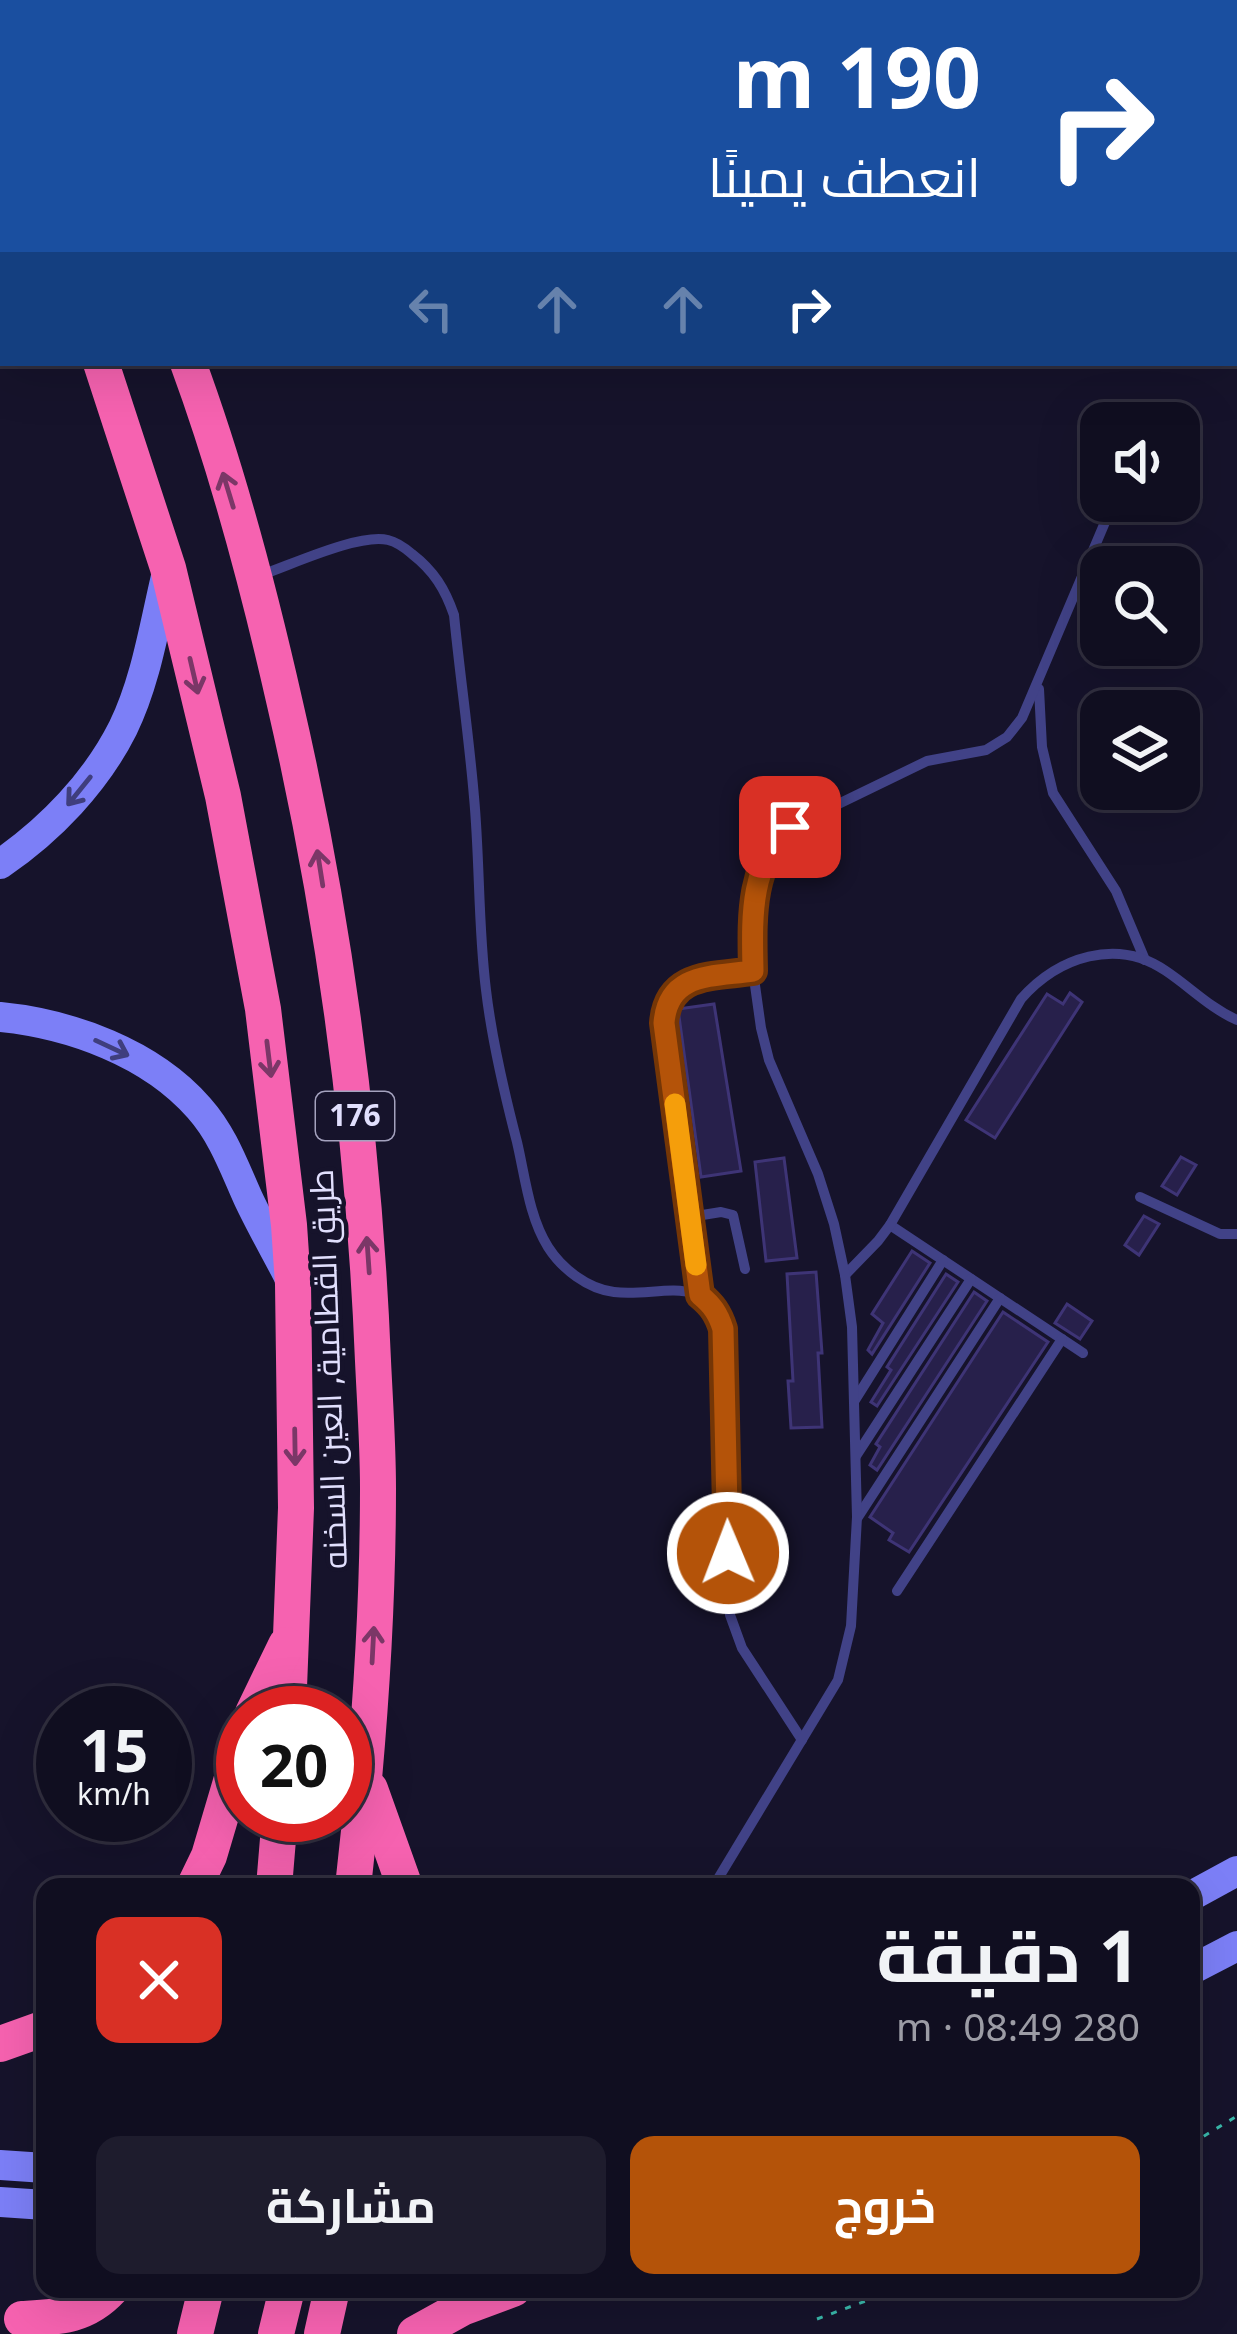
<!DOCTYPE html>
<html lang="ar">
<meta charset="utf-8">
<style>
body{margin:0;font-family:"Noto Sans",Cairo,sans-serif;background:#1e1c2d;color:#f1f3f6;direction:rtl;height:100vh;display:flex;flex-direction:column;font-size:45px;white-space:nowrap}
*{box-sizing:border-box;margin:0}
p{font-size:39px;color:#9c9ca5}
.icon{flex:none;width:66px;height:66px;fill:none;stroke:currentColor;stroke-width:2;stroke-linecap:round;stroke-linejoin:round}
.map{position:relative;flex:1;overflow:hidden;direction:ltr}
.details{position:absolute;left:36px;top:1878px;width:1164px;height:420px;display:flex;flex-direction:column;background:#100e20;border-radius:24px;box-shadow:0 12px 48px #0002,0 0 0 3px #302e3e;direction:rtl}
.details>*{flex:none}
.hud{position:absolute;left:0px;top:0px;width:1239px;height:366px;box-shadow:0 12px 48px #0002,0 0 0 3px #302e3e;direction:rtl;background:#1a4fa0;color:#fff;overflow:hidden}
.controls{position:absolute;left:1080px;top:402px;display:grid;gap:24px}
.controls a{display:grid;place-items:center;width:120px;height:120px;border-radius:24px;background:#100e20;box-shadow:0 12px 48px #0002,0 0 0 3px #302e3e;font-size:60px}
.speed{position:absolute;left:36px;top:1686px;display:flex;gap:24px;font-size:60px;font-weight:700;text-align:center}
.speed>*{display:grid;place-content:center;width:156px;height:156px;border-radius:50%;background:#100e20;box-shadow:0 12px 48px #0002,0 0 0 3px #302e3e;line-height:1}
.speed small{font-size:30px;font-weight:400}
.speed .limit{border:18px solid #d22;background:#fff;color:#111}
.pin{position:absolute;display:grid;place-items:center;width:102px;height:102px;color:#fff;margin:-51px;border-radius:24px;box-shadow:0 6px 18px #0006}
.me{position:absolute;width:132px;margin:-66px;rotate:359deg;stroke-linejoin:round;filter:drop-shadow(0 0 9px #0008)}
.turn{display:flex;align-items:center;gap:42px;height:252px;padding:0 60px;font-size:54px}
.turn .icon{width:156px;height:156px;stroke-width:2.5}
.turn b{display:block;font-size:84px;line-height:102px}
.lanes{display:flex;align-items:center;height:114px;padding:0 60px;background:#0003;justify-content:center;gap:60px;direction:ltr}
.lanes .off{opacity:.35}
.round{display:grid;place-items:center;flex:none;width:126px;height:126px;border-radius:24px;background:#1e1c2d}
.overview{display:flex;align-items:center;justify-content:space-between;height:204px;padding:0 60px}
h1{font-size:72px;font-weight:700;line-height:90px}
.cta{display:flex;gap:24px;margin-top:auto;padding:24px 60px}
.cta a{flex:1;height:138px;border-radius:24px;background:#b45309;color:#fff;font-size:48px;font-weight:700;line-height:138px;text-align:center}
.cta a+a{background:#1e1c2d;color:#f1f3f6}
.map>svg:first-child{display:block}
.building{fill:#27204b;stroke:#3e3476;stroke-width:3}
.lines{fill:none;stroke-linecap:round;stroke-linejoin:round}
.path{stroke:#39b8aa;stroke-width:3;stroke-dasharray:6 9;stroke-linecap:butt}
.lane{stroke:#414287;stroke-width:10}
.street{stroke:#414287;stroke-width:21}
.secondary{stroke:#7c7ff7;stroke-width:30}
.highway{stroke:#f662b0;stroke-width:36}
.oneway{stroke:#7b3767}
.oneway2{stroke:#3f3e7d}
.route-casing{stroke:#753606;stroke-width:30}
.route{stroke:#b45309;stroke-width:21}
.slow{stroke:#f59e0b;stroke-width:21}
.labels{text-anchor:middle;stroke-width:9;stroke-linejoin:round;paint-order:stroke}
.shield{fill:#16132b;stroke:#a4a2be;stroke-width:3}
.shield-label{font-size:30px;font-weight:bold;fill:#e1dffd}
.street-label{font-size:33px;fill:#e1dffd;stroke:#16132b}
</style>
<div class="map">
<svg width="1237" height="2334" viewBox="0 0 1237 2334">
<rect width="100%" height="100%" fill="#16132b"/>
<g class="building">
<polygon points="1070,993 1082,1002 995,1138 966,1120 1047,994 1063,1004"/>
<polygon points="714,1004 741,1171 701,1177 678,1009"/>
<polygon points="1181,1157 1196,1165 1177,1195 1162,1186"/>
<polygon points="784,1158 797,1258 766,1261 755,1162"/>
<polygon points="1144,1216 1159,1224 1139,1255 1125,1245"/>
<polygon points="912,1251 930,1263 872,1354 868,1350 883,1323 872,1314"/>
<polygon points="816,1272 822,1353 818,1353 822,1427 791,1428 788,1381 793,1381 787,1274"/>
<polygon points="946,1274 958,1282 877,1406 871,1402 891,1370 887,1367"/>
<polygon points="974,1292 987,1301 877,1470 870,1465 880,1447 876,1444"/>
<polygon points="1067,1304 1092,1321 1080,1339 1055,1323"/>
<polygon points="1003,1312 1048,1342 909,1552 889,1540 893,1533 870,1517"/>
</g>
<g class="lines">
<g class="path">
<polyline points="871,0 873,3"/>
<polyline points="1096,0 1098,3"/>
<polyline points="984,3 989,0"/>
<polyline points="1191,2144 1237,2116"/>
<polyline points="817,2319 898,2289"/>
</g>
<g class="lane">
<polyline points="623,0 625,3"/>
<polyline points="512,3 515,0"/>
<path d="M 261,575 C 291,565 359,533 388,540 C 397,542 405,548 412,554 C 434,571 445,589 454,615 C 460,676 469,737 474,797 C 480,861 478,926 486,990 C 492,1041 504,1092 517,1142 C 525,1176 529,1217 548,1247 C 562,1269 588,1289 614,1292 C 658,1298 705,1270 723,1329 L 730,1615 L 742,1648 L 802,1740"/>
<polyline points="1039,689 1042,747 1053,793 1116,891 1145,960"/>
<polyline points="1140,1197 1220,1234 1237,1234"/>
<polyline points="690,1217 721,1212 733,1215 745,1269"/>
<polyline points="890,1225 1083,1353"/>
<path d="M 845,1275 L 878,1241 L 890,1225 L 1021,999 C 1058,957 1117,937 1166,971 C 1190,987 1210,1008 1237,1020"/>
<path d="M 699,1295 L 665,1023 C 668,972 713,977 753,971"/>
<polyline points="855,1400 943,1260"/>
<polyline points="856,1456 971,1279"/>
<polyline points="858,1517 1000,1298"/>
<polyline points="897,1591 1062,1339"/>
<polyline points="713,1887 838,1680 851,1626 857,1517 852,1327 845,1275 834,1224 818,1174 769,1060 761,1028 753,971 752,936 759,871 777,840 791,827 927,761 986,750 1007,737 1022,718 1114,501"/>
</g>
<g class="street">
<polyline points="343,3 349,0"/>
<polyline points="417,3 427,0"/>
<polyline points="465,3 473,0"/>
</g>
<g class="secondary">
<path d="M 0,864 C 50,830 96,782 123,728 C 147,679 155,621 168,568"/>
<path d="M 0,1017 C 71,1024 151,1053 199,1108 C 223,1135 234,1167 248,1198 C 261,1226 277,1253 291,1281"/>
<polyline points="1191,1896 1237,1871"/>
<polyline points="1191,1970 1237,1946"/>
<polyline points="0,2165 45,2168"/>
<polyline points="0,2202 45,2205"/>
</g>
<g class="highway">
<polyline points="40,0 42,3"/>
<polyline points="0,117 3,124"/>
<polyline points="101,363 168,568 223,796 263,1009 289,1225 293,1284 296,1508 288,1713"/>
<path d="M 188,363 C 229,474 259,589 285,704 C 335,920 364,1139 373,1361 C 375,1403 378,1446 378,1488 C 378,1621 368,1755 353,1887"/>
<polyline points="253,1713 286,1645"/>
<polyline points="370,1789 405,1887"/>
<polyline points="194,1887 209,1856 243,1741"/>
<polyline points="274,1887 280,1815"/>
<polyline points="0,2044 45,2028"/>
<path d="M 22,2319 C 58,2317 85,2317 111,2289"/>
<polyline points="195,2334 206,2289"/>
<polyline points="276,2334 287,2289"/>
<polyline points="322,2334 332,2289"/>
<polyline points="415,2334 462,2308 513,2289"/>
</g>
</g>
<defs><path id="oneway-shaft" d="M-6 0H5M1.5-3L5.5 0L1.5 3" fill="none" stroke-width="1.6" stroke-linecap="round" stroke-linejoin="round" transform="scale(3)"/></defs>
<g class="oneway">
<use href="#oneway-shaft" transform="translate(228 490) rotate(-107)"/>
<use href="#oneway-shaft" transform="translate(194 676) rotate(77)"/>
<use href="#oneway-shaft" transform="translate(320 868) rotate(-99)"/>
<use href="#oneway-shaft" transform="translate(269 1059) rotate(83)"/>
<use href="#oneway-shaft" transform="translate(368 1255) rotate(-94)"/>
<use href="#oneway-shaft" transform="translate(295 1447) rotate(89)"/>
<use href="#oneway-shaft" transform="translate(373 1645) rotate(-87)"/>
</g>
<g class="oneway2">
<use href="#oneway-shaft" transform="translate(79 791) rotate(129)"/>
<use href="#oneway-shaft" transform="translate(112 1048) rotate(25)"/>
</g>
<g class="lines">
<g class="route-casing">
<path id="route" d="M 728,1553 L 723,1329 C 718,1313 712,1305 700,1295 L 664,1023 C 668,972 713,977 753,971 C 752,918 749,865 790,827"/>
</g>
<use href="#route" class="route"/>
<polyline class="slow" points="675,1104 696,1265"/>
</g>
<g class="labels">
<rect class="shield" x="316" y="1092" width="78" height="48" rx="9"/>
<g class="shield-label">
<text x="355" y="1126">176</text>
</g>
<g class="street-label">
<text transform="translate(328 1369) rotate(-92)" y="12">طريق القطامية, العين السخنه</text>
</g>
</g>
</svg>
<div class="controls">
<a><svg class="icon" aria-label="sound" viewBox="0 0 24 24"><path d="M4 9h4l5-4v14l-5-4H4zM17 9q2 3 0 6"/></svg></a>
<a><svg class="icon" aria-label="search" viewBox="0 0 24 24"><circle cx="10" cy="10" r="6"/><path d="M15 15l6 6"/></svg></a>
<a><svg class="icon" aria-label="layers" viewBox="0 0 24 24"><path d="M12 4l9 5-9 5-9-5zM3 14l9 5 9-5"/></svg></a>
</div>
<div class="speed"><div>15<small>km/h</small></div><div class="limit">20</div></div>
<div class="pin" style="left:790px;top:827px;background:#d93025"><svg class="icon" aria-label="arrive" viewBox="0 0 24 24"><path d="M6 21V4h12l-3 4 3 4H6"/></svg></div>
<svg class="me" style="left:728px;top:1553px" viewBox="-20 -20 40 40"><circle r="17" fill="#b45309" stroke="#fff" stroke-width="3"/><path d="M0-11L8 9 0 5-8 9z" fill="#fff"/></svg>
<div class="hud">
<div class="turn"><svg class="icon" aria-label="right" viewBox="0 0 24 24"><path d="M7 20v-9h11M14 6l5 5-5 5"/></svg><div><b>190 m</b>انعطف يمينًا</div></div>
<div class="lanes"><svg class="icon off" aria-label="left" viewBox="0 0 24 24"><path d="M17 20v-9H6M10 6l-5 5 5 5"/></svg><svg class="icon off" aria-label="ahead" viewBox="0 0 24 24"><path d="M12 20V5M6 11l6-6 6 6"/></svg><svg class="icon off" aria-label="ahead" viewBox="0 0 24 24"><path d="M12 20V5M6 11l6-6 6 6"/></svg><svg class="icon" aria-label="right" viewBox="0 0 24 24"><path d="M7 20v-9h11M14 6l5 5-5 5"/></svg></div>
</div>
<section class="details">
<div class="overview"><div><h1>1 دقيقة</h1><p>280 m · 08:49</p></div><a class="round" style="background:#d93025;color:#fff"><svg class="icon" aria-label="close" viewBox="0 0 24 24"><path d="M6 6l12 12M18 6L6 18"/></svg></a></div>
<div class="cta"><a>خروج</a><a>مشاركة</a></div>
</section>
</div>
